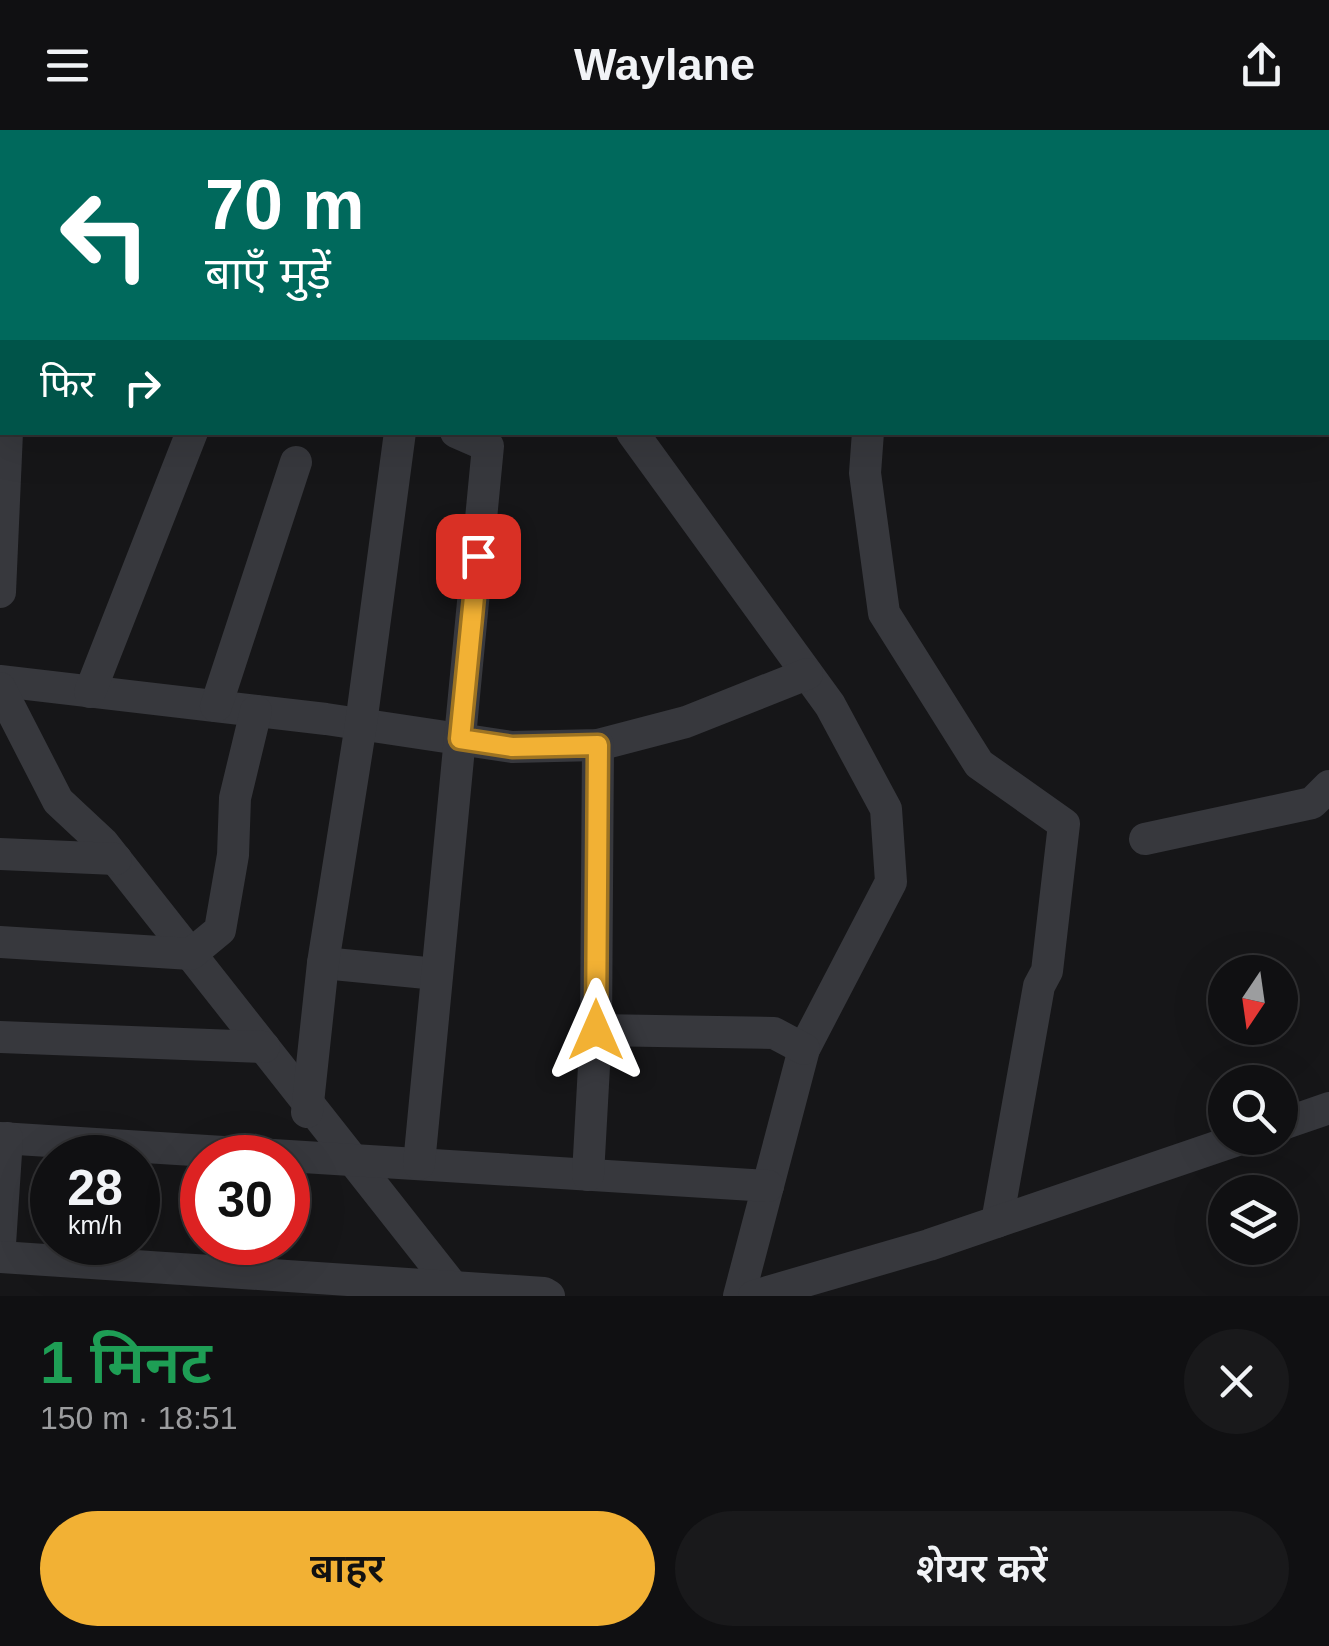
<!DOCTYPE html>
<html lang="hi">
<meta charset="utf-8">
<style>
body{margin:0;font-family:Helvetica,"Noto Sans Devanagari",sans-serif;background:#19191b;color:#f1f3f6;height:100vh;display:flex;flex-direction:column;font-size:38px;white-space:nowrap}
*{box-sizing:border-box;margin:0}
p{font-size:32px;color:#9c9d9f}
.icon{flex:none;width:55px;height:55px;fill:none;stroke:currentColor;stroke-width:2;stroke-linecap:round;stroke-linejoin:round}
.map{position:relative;height:1166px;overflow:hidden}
.details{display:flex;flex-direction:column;background:#101012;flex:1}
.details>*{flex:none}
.guide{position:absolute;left:0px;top:0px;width:1330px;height:305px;box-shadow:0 10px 40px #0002,0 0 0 2px #303032;background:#00695c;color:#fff;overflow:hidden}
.needle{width:65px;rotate:193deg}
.controls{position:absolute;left:1208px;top:825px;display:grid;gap:20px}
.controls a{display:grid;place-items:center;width:90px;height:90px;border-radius:50%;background:#101012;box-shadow:0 10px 40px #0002,0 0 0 2px #303032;font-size:50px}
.speed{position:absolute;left:30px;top:1005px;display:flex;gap:20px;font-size:50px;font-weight:700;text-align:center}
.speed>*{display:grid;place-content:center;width:130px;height:130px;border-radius:50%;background:#101012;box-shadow:0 10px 40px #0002,0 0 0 2px #303032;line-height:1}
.speed small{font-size:25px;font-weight:400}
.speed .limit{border:15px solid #d22;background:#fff;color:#111}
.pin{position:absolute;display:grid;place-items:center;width:85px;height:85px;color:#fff;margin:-42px;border-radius:20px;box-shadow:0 5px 15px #0006}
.me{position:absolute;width:110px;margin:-55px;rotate:0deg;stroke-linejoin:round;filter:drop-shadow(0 0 8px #0008)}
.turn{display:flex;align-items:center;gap:35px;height:210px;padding:0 40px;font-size:45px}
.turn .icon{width:130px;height:130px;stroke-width:2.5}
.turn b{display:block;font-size:70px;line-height:85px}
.then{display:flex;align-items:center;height:95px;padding:0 40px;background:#0003;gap:20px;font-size:38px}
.round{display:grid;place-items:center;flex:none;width:105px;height:105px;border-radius:52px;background:#19191b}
.summary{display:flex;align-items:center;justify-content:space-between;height:170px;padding:0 40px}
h1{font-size:60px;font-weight:600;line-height:75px;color:#1e9e55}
.button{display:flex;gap:20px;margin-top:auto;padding:20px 40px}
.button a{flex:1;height:115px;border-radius:60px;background:#f2b134;color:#111;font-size:40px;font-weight:600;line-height:115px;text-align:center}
.button a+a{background:#19191b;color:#f1f3f6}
header{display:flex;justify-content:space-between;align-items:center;height:130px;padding:0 40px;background:#101012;font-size:45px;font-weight:600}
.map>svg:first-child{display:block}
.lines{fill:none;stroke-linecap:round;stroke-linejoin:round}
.minor{stroke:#37383d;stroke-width:32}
.route-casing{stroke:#9d7322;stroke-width:25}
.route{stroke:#f2b134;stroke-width:18}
</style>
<header><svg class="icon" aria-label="menu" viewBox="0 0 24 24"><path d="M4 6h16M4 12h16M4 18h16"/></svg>Waylane<svg class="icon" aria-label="share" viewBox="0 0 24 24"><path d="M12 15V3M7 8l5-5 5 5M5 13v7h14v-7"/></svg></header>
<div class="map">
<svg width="1329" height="1166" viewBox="0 0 1329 1166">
<rect width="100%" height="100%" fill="#161618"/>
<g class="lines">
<g class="minor">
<polyline points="32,0 33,2"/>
<polyline points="346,0 349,2"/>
<polyline points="961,2 963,0"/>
<polyline points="0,160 2,164"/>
<polyline points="2,189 2,204"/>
<polyline points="632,302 830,575 886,679 891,752 804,919 739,1166"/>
<polyline points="868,302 865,343 884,483 979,634 1064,694 1047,841 1039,856 997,1092"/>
<polyline points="0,462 7,302"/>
<polyline points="0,551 326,589 512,617 598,615 686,592 807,544"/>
<polyline points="0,558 58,671 103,713 453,1157"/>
<polyline points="90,562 192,302"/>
<polyline points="216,576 296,332"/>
<polyline points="1145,709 1312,673 1329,656"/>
<polyline points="0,724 116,729"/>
<polyline points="0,812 191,824 220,800 233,725 235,668 256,581"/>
<polyline points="323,833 437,844"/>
<polyline points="596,900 774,903 804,919"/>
<polyline points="0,907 264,917"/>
<polyline points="307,982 323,833 361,594 400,302"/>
<polyline points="1280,995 1329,978"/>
<polyline points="0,1008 768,1056"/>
<polyline points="419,1034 488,316 456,302"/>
<polyline points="588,1045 596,900 598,615"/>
<polyline points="0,1114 7,1008"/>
<polyline points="0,1127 544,1163 549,1166"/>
<polyline points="754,1166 929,1115 1243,1008"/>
</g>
</g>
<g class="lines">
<g class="route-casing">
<polyline id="route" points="478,426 460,609 512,617 598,615 596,900"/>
</g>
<use href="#route" class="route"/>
</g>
</svg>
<div class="controls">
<a><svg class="needle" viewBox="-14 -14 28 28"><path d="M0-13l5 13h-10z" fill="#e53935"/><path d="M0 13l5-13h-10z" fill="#9c9d9f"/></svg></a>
<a><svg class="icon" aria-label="search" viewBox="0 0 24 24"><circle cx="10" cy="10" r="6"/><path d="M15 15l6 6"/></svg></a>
<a><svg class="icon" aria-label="layers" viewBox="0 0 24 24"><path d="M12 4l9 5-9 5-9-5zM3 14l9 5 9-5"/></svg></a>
</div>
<div class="speed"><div>28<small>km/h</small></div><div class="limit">30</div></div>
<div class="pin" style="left:478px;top:426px;background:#d93025"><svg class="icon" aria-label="arrive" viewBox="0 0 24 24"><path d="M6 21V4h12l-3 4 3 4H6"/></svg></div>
<svg class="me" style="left:596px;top:900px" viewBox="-20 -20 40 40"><path d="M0-17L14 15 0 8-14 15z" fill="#f2b134" stroke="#fff" stroke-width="4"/></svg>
<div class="guide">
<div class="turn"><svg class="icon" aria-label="left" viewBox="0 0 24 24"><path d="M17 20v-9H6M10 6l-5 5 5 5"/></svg><div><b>70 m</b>बाएँ मुड़ें</div></div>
<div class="then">फिर<svg class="icon" aria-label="right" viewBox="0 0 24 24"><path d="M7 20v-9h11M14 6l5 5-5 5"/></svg></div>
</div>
</div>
<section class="details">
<div class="summary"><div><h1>1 मिनट</h1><p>150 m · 18:51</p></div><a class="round"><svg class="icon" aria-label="close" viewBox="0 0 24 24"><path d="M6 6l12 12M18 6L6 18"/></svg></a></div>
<div class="button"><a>बाहर</a><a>शेयर करें</a></div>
</section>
